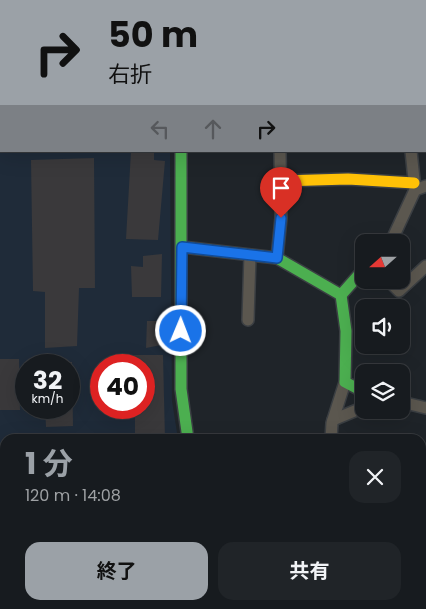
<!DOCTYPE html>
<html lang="ja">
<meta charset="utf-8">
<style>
body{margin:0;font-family:Poppins,"Noto Sans JP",sans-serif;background:#202428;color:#f1f3f6;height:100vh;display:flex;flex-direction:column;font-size:19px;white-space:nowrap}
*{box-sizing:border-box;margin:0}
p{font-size:16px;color:#9ea1a4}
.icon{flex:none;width:28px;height:28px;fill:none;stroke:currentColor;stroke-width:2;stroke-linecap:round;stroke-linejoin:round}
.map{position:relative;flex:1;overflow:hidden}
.drawer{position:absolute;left:0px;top:434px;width:426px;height:176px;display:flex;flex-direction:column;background:#171b1f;border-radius:15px 15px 0 0;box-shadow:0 5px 20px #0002,0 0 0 1px #36393d}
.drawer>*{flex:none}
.banner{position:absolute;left:0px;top:0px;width:426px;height:152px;box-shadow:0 5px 20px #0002,0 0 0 1px #36393d;background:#9ba1a7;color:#111;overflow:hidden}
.needle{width:32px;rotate:249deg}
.controls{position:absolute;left:355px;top:234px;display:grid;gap:10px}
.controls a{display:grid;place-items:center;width:55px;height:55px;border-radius:10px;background:#171b1f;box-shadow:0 5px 20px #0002,0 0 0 1px #36393d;font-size:25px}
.speed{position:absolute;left:15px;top:354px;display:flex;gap:10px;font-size:25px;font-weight:700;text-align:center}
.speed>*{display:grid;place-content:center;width:65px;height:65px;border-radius:50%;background:#171b1f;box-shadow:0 5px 20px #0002,0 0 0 1px #36393d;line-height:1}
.speed small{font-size:12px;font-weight:400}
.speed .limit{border:8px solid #d22;background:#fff;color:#111}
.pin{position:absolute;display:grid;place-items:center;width:42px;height:42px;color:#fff;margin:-51px -21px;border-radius:50% 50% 50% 0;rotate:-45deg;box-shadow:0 0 5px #0007}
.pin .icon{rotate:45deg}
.me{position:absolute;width:55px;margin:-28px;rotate:1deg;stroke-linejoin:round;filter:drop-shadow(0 0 4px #0008)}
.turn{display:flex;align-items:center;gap:18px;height:105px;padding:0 25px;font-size:22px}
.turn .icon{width:65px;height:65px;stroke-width:2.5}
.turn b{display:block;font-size:35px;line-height:42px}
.lanes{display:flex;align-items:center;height:48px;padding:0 25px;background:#0003;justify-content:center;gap:25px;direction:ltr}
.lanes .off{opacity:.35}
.round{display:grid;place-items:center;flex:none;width:52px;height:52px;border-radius:15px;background:#202428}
.head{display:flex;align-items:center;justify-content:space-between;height:85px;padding:0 25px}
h1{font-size:30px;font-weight:700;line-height:38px;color:#9ba1a7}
.button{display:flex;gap:10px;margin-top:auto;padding:10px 25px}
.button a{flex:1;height:58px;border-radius:15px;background:#9ba1a7;color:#111;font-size:20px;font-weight:700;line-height:58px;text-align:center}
.button a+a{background:#202428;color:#f1f3f6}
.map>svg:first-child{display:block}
.built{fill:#1f2b39;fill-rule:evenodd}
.green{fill:#293644}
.building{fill:#3a393b}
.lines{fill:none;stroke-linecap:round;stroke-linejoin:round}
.street-casing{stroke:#3b3f43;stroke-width:14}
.fast-casing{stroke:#3b3f43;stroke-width:14}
.slow-casing{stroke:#3b3f43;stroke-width:14}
.street{stroke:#5b574f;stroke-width:11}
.fast{stroke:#4caf50;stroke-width:11}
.slow{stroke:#ffc107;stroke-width:11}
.route-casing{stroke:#114b97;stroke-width:12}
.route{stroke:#1a73e8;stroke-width:9}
</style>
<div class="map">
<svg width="426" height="609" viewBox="0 0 426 609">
<rect width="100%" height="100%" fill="#1f2429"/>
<path class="built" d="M 0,0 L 159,0 L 1,1 L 1,151 L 170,151 L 172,401 L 178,439 L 5,439 L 5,605 L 230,605 L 232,609 L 0,609 ZM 26,365 L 69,365 L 69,408 L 26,408 ZM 101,365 L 144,365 L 144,408 L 101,408 Z"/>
<polygon class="green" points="0,515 5,515 5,605 214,605 215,609 0,609"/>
<g class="building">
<polygon points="131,151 154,151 154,160 165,161 158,240 126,239"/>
<polygon points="94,158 95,288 79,288 77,346 45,348 45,292 33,291 31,160"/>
<polygon points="162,254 161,297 132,297 131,266 143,267 143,256"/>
<polygon points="147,321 162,321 161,345 146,348"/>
<polygon points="133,355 163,355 165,439 135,439 135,408 144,408 144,365 134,365"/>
<polygon points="0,359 19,359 20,410 0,410"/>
<polygon points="45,362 72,362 73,426 46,427 45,408 69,408 69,365 45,365"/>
<rect x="0" y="460" width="5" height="30"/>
</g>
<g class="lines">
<g class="street-casing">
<g id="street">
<polyline points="169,0 169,1"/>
<polyline points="356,1 356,0"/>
<polyline points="425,18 426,18"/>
<polyline points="411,151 415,189"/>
<polyline points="391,242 415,190 426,186"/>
<polyline points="277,258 281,218 280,151"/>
<polyline points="388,280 399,291 426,266"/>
<polyline points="248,320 250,255"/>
<polyline points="401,402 426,408"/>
<polyline points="333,420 364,407"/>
<polyline points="331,439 332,423 345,382"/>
<polyline points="242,605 243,609"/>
<polyline points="327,609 426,608"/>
</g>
</g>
<g class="fast-casing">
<g id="fast">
<polyline points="181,151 181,389 188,439"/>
<polyline points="182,247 277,258 341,295 364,269"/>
<polyline points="341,295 346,331 345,382 364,392"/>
</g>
</g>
<g class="slow-casing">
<polyline id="slow" points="281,181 348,179 414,183"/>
</g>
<use href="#street" class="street"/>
<use href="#fast" class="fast"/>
<use href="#slow" class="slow"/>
</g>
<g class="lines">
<g class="route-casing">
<polyline id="route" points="181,331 182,247 277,258 281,218"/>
</g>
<use href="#route" class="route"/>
</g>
</svg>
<div class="controls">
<a><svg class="needle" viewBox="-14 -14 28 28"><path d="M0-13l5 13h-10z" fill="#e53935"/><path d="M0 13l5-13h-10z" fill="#9ea1a4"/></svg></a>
<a><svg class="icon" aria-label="sound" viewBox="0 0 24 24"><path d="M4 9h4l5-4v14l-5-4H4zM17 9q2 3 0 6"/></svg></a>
<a><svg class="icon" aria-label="layers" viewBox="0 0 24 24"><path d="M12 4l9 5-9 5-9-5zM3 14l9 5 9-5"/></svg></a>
</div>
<div class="speed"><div>32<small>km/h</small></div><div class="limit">40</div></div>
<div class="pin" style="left:281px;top:218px;background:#d93025"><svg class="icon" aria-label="arrive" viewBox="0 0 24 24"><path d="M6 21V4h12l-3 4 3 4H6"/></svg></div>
<svg class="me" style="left:181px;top:331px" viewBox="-20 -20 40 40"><circle r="17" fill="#1a73e8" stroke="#fff" stroke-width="3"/><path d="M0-11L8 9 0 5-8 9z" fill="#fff"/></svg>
<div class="banner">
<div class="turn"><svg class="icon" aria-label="right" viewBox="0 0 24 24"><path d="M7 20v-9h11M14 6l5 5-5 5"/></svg><div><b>50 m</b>右折</div></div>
<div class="lanes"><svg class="icon off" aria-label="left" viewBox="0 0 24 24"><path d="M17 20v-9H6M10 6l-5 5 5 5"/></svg><svg class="icon off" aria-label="ahead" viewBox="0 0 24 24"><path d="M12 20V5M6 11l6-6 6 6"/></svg><svg class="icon" aria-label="right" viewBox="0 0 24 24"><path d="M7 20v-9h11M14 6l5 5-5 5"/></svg></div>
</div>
<section class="drawer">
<div class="head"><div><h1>1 分</h1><p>120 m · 14:08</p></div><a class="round"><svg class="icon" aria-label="close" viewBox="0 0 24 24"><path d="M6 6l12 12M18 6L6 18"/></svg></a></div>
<div class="button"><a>終了</a><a>共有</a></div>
</section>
</div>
